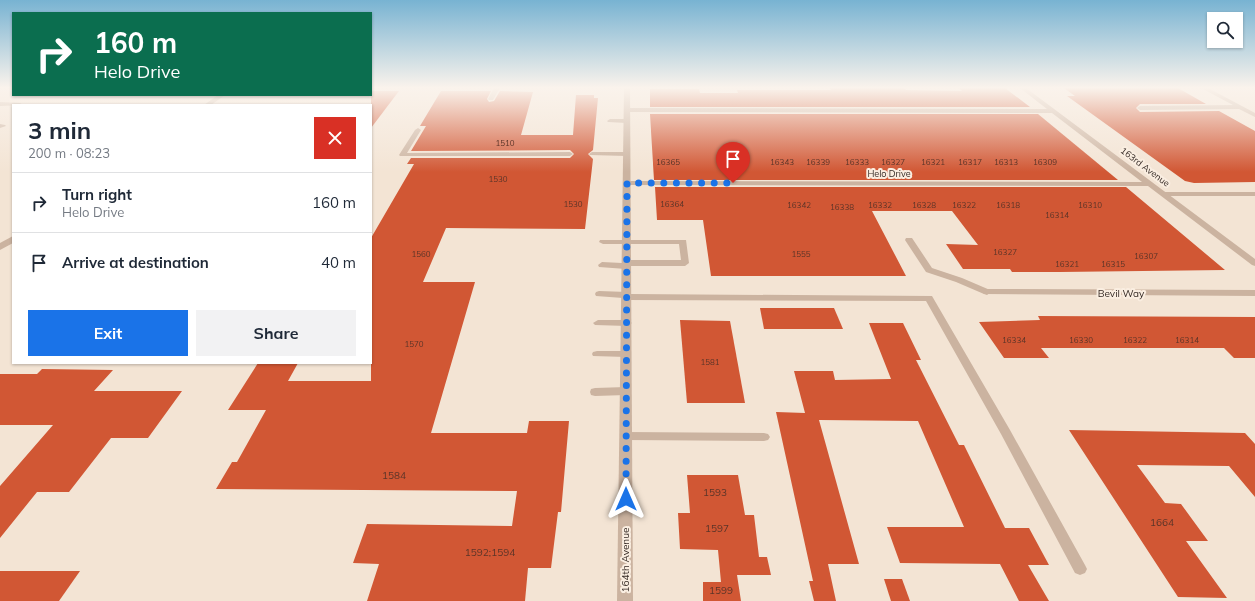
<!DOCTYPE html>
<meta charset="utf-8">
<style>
body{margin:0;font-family:Mulish,sans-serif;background:#f2f2f3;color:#1f2937;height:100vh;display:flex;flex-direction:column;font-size:15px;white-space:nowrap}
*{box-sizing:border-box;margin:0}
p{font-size:13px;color:#747a83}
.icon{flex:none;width:22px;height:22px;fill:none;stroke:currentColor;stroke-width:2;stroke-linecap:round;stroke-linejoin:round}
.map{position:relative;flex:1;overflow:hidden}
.details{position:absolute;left:12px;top:104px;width:360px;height:260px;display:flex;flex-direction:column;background:#fff;border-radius:0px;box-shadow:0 1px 3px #0004}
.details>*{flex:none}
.banner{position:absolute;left:12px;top:12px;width:360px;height:84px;border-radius:0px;box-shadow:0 1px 3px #0004;background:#0b6e4f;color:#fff;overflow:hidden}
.controls{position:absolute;left:1207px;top:12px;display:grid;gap:8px}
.controls a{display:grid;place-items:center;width:36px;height:36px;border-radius:0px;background:#fff;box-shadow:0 1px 3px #0004;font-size:20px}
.pin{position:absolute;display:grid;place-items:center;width:34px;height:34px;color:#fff;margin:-41px -17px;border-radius:50% 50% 50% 0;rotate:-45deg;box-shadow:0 0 4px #0007}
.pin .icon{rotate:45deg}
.me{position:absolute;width:44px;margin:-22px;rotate:0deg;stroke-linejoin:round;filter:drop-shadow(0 0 3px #0008)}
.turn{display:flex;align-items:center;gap:14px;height:84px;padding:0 16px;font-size:18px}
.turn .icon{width:52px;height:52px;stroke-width:2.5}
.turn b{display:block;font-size:28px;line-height:34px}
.round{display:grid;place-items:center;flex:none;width:42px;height:42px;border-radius:0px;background:#f2f2f3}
.summary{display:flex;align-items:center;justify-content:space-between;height:68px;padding:0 16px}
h1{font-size:24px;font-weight:700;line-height:30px}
.button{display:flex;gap:8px;margin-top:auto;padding:8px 16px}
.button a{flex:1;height:46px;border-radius:0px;background:#1a73e8;color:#fff;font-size:16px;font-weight:700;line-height:46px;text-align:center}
.button a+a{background:#f2f2f3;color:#1f2937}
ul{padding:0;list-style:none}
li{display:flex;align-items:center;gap:12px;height:60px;padding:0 16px;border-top:1px solid #e0e1e3}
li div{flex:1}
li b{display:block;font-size:15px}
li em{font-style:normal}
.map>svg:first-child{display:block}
.building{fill:#d15734}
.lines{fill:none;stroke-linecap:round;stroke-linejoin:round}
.service{fill:#cbb3a0;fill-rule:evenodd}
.minor{fill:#cbb3a0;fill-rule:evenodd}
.tertiary{fill:#cbb3a0;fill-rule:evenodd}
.route{stroke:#1a73e8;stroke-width:7;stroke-dasharray:0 12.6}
.labels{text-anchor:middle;stroke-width:4;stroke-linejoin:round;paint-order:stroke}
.number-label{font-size:8px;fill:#5b3428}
.far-street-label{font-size:9px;fill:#342924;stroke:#faeee1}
.street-label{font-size:10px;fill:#342924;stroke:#faeee1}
.near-number-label{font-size:10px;fill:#5b3428}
</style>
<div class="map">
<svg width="1255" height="601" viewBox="0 0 1255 601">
<rect width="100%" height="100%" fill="#f3e4d4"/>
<g class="building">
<polygon points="830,88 904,88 906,90 962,91 959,88 1005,88 1030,107 650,107 650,89 699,89 700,93 738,93 737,90 831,90"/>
<polygon points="1064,88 1178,88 1206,104 1140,104 1136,108 1140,112 1219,111 1255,131 1255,182 1194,183 1185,181 1067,96 1075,96"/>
<polygon points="371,91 399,91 371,128"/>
<polygon points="441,91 491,91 487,99 489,102 494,101 500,91 533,92 521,135 573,135 576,95 594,95 594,98 598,98 593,150 588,154 593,159 585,229 446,228 423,282 475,282 431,433 527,433 529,421 569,421 561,512 558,512 551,568 528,568 525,601 367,601 379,564 353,563 367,524 512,526 517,491 216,489 232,462 237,462 266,410 228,410 258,363 298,363 288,381 371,381 371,238 414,164 407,164 411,158 570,158 574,154 570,150 411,151 426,126 420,126"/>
<polygon points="650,114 1038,114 1118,180 654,180"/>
<polygon points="655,187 1126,187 1225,270 1060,272 1012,272 1010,269 963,269 946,244 978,245 952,211 872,211 906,276 711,276 703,220 657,220"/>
<polygon points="760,308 834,308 843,329 764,329"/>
<polygon points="1038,316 1255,317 1255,358 1234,358 1224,348 1041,348 1049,358 1004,358 979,322 1040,320"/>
<polygon points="680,320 730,321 745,403 687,403"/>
<polygon points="869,323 903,323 921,360 916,360 959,445 964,445 1005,528 1029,528 1049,565 1028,565 1049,601 1019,601 1000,564 900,563 887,527 964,527 918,421 819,420 859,564 828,564 836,601 814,601 809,581 813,581 776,412 805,413 794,371 833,371 835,380 891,379"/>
<polygon points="42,369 113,370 94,391 182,391 148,438 111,438 69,492 37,492 0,538 0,486 53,425 0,425 0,374 37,374"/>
<polygon points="1069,430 1245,433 1255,444 1255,497 1229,466 1137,465 1165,503 1181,504 1208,541 1186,541 1227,598 1178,597"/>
<polygon points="687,475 738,475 745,515 754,515 759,557 767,557 771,575 737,575 741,601 703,601 703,582 721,582 718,550 680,549 678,513 690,513"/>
<polygon points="0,571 80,571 59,601 0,601"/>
<polygon points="884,579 902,579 910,601 891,601"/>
</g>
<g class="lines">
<g class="service">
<polygon points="494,88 500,88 493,100 489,100 488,99"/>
<polygon points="1201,88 1208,88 1255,113 1255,117 1239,109 1140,110 1137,108 1140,106 1233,105"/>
<polygon points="0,102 20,103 23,105 0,106"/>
<polygon points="610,119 627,119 630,121 627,123 608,122 607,121"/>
<polygon points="0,124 5,125 6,126 0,128"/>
<polygon points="418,128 421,130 407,153 570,152 573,154 570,156 400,156 399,155 415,130"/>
<polygon points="592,152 627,152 630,154 627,156 590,155 589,154"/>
<polygon points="1161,192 1255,192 1255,196 1164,196 1160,194"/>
<polygon points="906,238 912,238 932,268 962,278 990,290 991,292 987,295 984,294 956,282 926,272 905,240"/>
<polygon points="600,240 686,240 689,263 685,266 630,266 629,268 626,269 599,267 598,265 602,262 622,263 626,260 681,260 679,244 603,244 599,242"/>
<polygon points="599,291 627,292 631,294 932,296 1010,430 1085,565 1087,569 1085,573 1080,575 1075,573 1001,434 926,301 627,300 623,298 596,296 595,294 596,292"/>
<polygon points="598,320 627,320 632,323 627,326 595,325 593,323"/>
<polygon points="597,351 626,351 630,352 631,354 630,356 626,357 593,356 592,354 593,352"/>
<polygon points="626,387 630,388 631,391 630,394 626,395 595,396 591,395 590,392 591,389 595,388"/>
<polygon points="626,432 764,433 768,434 770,437 768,440 764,441 626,440 622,439 620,436 622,433"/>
</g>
<g class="minor">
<polygon points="1020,88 1026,88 1255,259 1255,266 1252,265 1148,186 627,185 623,183 627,181 1142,182 1052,113 627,112 624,110 627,108 1047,109"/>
<polygon points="218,95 225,95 211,105 204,105"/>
<polygon points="13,236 13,243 0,250 0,243"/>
<polygon points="987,289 1255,290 1255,296 984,294 982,292 984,290"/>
</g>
<polygon class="tertiary" points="624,88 630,88 633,601 617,601"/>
</g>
<linearGradient id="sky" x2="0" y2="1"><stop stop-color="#78b3d2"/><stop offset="0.51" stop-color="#faf3ec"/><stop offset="1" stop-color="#faf3ec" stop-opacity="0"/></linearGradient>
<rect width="1255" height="172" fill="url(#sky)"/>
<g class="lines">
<polyline class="route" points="626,499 627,183 733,183"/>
</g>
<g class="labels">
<g class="number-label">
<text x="505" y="146">1510</text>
<text x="668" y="165">16365</text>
<text x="782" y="165">16343</text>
<text x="818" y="165">16339</text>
<text x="857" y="165">16333</text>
<text x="893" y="165">16327</text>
<text x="933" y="165">16321</text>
<text x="970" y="165">16317</text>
<text x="1006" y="165">16313</text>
<text x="1045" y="165">16309</text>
<text x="498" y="182">1530</text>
<text x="573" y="207">1530</text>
<text x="672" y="207">16364</text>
<text x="799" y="208">16342</text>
<text x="880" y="208">16332</text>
<text x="924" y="208">16328</text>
<text x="964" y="208">16322</text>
<text x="1008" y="208">16318</text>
<text x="1090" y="208">16310</text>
<text x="842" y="210">16338</text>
<text x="1057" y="218">16314</text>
<text x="1005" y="255">16327</text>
<text x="421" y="257">1560</text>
<text x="801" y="257">1555</text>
<text x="1146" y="259">16307</text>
<text x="1067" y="267">16321</text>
<text x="1113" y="267">16315</text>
<text x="1014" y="343">16334</text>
<text x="1081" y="343">16330</text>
<text x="1135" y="343">16322</text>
<text x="1187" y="343">16314</text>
<text x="414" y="347">1570</text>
<text x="710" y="365">1581</text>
</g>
<g class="far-street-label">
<text transform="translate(1145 167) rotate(37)" y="3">163rd Avenue</text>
<text x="889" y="177">Helo Drive</text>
</g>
<g class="street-label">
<text x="1121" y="297">Bevil Way</text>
<text transform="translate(625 560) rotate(-90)" y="4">164th Avenue</text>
</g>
<g class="near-number-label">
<text x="394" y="479">1584</text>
<text x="715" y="496">1593</text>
<text x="1162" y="526">1664</text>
<text x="717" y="532">1597</text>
<text x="490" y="556">1592;1594</text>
<text x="721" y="594">1599</text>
</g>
</g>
</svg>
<div class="controls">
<a><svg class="icon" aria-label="search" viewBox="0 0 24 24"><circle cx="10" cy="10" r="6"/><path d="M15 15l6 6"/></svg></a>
</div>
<div class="pin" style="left:733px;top:183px;background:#d93025"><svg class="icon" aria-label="arrive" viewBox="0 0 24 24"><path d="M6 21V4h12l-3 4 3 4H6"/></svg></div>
<svg class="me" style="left:626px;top:499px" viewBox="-20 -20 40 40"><path d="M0-17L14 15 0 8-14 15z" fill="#1a73e8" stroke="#fff" stroke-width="4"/></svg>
<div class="banner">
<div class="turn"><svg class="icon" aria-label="right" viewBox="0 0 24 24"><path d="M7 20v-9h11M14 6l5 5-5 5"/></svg><div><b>160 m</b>Helo Drive</div></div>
</div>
<section class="details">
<div class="summary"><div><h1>3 min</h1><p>200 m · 08:23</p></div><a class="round" style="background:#d93025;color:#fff"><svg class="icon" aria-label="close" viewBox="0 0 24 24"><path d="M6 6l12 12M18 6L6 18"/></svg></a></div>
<ul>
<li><svg class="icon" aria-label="right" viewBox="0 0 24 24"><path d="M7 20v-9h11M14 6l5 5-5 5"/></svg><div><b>Turn right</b><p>Helo Drive</p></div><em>160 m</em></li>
<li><svg class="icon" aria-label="arrive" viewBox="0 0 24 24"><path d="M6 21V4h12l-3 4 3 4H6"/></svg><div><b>Arrive at destination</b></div><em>40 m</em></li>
</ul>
<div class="button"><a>Exit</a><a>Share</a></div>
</section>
</div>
